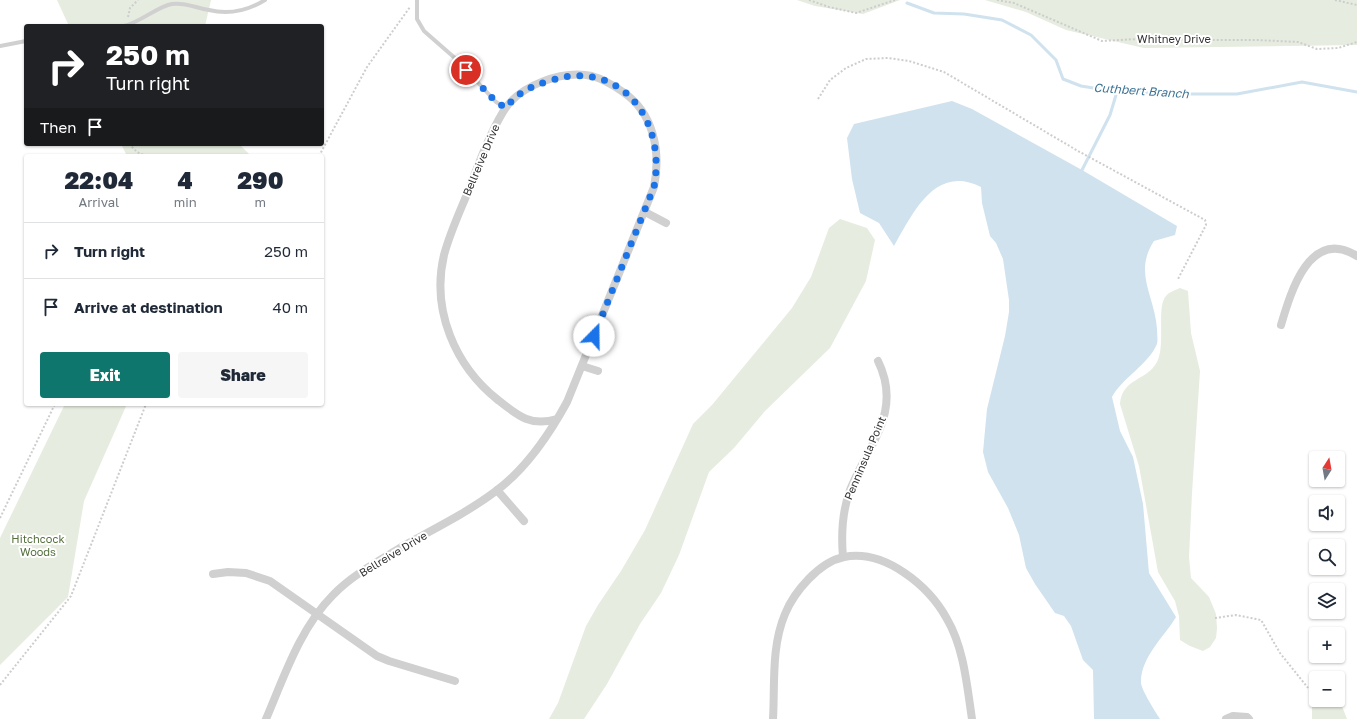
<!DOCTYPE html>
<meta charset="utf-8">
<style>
body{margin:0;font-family:"Golos Text",sans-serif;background:#f6f6f7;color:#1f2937;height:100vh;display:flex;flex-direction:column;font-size:15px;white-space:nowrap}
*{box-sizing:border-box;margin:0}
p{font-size:13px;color:#747a83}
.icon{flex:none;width:22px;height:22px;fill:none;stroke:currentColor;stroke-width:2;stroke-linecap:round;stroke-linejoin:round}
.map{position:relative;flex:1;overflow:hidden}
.drawer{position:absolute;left:24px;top:154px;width:300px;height:252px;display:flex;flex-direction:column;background:#fff;border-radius:4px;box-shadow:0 1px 3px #0004}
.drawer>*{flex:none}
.banner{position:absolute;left:24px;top:24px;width:300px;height:122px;border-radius:4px;box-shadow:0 1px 3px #0004;background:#202124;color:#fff;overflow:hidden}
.needle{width:26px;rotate:11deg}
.buttons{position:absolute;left:1309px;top:451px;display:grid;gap:8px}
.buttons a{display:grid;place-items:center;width:36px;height:36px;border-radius:4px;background:#fff;box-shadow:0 1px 3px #0004;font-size:20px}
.pin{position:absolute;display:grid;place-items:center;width:34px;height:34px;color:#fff;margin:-17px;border:2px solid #fff;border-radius:50%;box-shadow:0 1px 4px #0007}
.me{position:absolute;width:44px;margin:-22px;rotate:22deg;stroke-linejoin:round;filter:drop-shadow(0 0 3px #0008)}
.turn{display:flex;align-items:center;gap:14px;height:84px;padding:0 16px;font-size:18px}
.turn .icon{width:52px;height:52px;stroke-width:2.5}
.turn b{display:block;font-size:28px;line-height:34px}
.then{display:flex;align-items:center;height:38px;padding:0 16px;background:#0003;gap:8px;font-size:15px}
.eta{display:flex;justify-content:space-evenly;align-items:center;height:68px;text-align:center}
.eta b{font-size:24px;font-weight:800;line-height:28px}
.primary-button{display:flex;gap:8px;margin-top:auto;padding:8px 16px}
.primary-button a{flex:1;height:46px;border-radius:4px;background:#0f766e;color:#fff;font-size:16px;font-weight:800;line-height:46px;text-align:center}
.primary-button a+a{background:#f6f6f7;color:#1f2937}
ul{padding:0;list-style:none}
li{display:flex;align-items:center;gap:12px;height:56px;padding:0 16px;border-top:1px solid #e0e1e3}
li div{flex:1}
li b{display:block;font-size:15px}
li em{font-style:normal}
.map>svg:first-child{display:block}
.green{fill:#e6ecdf}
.water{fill:#cfe2ee}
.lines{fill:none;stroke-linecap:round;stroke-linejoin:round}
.stream{stroke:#cfe2ee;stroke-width:3}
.path{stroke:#cdcdcd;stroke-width:2;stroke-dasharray:2 2;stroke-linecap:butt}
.lane{stroke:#d0d0d0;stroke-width:4}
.street{stroke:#d0d0d0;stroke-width:8}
.route{stroke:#1a73e8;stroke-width:7;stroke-dasharray:0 12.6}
.labels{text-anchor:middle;stroke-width:4;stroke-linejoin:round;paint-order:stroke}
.street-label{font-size:11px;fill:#333;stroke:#fff}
.park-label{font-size:11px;fill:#56703f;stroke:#fff}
.water-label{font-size:12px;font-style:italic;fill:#3f7597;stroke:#fff}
</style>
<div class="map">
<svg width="1357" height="719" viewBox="0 0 1357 719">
<rect width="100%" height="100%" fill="#fff"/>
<g class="green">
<polygon points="57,0 211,0 205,26 69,26"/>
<polygon points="797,0 900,0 863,14 815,6"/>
<polygon points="985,0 1357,0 1357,45 1144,48 1066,30 1026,12"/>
<polygon points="121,144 239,144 251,156 127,156"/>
<polygon points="840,219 867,228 875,240 866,281 830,348 765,411 734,448 709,472 679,555 661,593 640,624 607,684 584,719 549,719 558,703 586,626 598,605 621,571 645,530 693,424 712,405 792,308 811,277 829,228"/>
<path d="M 1180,288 L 1188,291 L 1191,333 L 1200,371 L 1192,493 L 1189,557 L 1191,578 L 1209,597 L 1216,614 L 1217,628 L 1216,638 L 1210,647 L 1203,651 L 1190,646 L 1180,640 L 1179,616 L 1175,601 L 1158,572 L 1139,466 L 1120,404 C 1122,378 1147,381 1157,362 C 1166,344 1156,307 1166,296 C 1169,292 1176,290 1180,288 Z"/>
<polygon points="65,404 127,404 84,501 68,597 0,665 0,538"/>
<polygon points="1316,689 1316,700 1338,700 1338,696 1347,719 1312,719 1312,692"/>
</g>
<path class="water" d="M 952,101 L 972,109 L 1082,170 L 1177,226 L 1175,235 L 1154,241 C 1133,273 1155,296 1157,329 C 1157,333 1158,340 1157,344 C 1148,365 1123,377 1112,397 L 1120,431 L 1133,457 L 1143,504 L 1149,573 L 1176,617 C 1164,637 1140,658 1141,683 C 1142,691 1155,711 1160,719 L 1094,719 L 1093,670 L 1083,660 L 1071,626 L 1064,616 L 1055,613 L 1035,584 L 1026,568 L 1019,535 L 1008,508 L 988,472 L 983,452 L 987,409 L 1005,336 L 1009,312 L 1009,300 L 1003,259 L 996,243 L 990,236 L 982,203 L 981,187 C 935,164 913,213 894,246 L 879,223 L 860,213 L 852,179 L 847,138 L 854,124 Z"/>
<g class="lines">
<g class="stream">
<polyline points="907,3 934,13 964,14 1002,20 1031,35 1056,60 1063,79 1081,86 1112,91 1170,94 1237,94 1302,82 1357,92"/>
<polyline points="1081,172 1110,115 1116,95 1112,91"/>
</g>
<g class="path">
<polyline points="809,0 829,7 856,13 895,0"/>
<polyline points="997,0 1014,3 1102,41 1155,38 1179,40 1257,40 1298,42 1317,49 1338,48 1357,42"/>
<polyline points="1335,0 1357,5"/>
<polyline points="128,17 130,8 138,0"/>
<polyline points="818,99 830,80 846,68 866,59 888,58 909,61 944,72 1078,151 1205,220 1206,225 1178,279"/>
<polyline points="129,144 137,152 146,156"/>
<polyline points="319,156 367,67 410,7"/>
<polyline points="0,518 55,404"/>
<polyline points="1215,618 1236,615 1261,620 1280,653 1308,688"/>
<polyline points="0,685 71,596 146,404"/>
</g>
<g class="lane">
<polyline points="417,0 417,19 424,31 456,59 496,102 506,108"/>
<polyline points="71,26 108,26"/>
<path d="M 124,26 C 141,22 158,6 172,4 C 185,2 196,8 209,10 C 229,15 247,11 265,0"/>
<polyline points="0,46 26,41"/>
</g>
<g class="street">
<polyline points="645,212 666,223"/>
<path d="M 1281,325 C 1291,291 1310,227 1357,256"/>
<polyline points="582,366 598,371"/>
<polyline points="497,490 524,521"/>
<path d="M 843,557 C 841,534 842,512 850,490 C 868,445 903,412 878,361"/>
<polyline points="213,574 228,572 246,573 270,581 377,656 389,661 455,681"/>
<path d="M 266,719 C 284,677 300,628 333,595 C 353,574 381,560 405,545 C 436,528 468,512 496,491 C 527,468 549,435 567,402 L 654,187 C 661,152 654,113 623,92 C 613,85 603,79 592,76 C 562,70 519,85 503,112 C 489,135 479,162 470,187 C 461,209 450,232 444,255 C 431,310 455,366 498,400 C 518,416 531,427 557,419"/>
<path d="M 773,719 C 775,685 771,647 785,614 C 794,592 819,562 844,557 C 885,549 929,586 947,619 C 964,648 967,686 972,719"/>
<polyline points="1226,719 1233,716 1247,717 1249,719"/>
</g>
</g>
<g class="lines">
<path class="route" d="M 466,70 L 496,102 L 506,108 C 517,93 531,86 549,81 C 620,57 667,120 654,187 L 594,336"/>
</g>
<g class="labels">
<g class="street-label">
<text x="1174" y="43">Whitney Drive</text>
<text transform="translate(481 160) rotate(-67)" y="4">Bellreive Drive</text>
<text transform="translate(865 458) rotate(-67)" y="4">Penninsula Point</text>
<text transform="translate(393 554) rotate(-31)" y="4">Bellreive Drive</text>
</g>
<g class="park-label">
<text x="38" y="543">Hitchcock<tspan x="38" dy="13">Woods</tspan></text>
</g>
<g class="water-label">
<text transform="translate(1141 91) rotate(4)" y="4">Cuthbert Branch</text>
</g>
</g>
</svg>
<div class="buttons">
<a><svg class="needle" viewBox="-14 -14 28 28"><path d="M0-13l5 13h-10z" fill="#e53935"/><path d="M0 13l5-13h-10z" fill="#747a83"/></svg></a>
<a><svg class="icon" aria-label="sound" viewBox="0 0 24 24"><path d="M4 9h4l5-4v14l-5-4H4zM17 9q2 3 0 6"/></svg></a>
<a><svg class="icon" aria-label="search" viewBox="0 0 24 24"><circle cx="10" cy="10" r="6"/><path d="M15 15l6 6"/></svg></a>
<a><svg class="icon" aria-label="layers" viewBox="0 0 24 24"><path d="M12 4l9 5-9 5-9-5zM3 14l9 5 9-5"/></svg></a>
<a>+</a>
<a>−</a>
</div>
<div class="pin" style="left:466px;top:70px;background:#d93025"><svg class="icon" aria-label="arrive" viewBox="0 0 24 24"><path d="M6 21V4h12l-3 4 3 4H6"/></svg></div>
<svg class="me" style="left:594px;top:336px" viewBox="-20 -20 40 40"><circle r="19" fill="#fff"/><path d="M0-13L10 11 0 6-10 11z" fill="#1a73e8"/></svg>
<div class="banner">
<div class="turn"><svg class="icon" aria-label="right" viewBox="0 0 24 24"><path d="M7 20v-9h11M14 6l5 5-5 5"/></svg><div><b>250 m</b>Turn right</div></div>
<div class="then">Then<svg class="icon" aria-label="arrive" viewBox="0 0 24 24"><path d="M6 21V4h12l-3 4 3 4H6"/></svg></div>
</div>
<section class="drawer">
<div class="eta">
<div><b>22:04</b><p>Arrival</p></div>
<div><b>4</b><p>min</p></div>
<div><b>290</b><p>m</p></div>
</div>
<ul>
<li><svg class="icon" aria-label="right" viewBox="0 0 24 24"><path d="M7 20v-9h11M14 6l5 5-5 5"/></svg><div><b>Turn right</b></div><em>250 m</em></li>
<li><svg class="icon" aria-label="arrive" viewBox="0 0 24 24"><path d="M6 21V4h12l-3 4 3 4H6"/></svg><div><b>Arrive at destination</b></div><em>40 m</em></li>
</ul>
<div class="primary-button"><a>Exit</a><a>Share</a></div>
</section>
</div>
